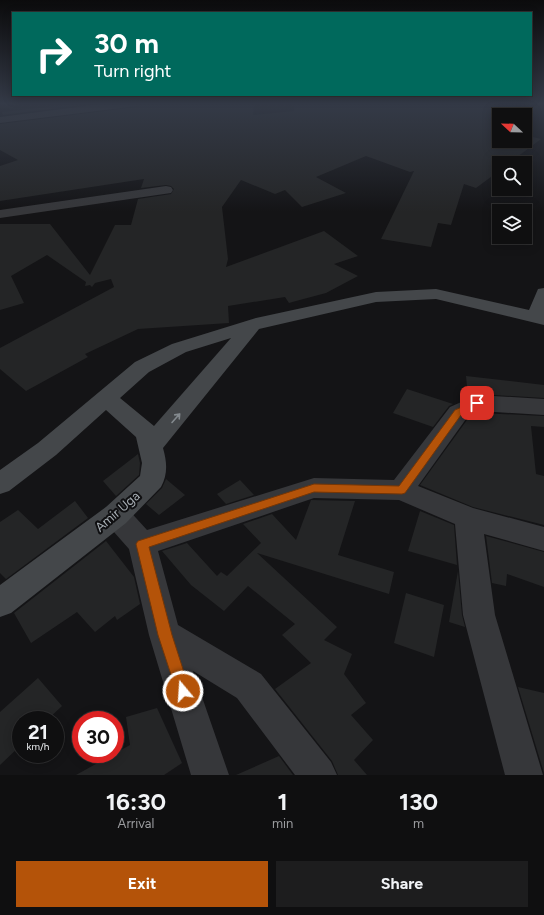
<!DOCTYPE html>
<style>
body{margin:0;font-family:Figtree,sans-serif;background:#1d1d1e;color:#f1f3f6;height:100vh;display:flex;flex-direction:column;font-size:15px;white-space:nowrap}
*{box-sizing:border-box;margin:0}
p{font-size:13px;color:#9b9c9f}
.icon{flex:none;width:22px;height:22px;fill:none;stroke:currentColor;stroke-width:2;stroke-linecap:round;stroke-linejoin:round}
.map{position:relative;height:775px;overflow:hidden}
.side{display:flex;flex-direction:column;background:#0f0f10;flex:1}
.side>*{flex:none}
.guide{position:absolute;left:12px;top:12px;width:520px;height:84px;border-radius:0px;box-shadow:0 2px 10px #0003,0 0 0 1px #2f2f30;background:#00695c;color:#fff;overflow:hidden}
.needle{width:26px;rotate:292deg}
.buttons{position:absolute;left:492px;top:108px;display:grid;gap:8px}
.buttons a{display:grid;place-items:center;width:40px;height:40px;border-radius:0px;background:#0f0f10;box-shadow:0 2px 10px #0003,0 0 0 1px #2f2f30;font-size:20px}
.speed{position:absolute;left:12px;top:711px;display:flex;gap:8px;font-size:20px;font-weight:700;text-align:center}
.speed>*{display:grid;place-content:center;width:52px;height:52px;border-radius:50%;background:#0f0f10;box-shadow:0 2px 10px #0003,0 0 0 1px #2f2f30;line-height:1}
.speed small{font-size:10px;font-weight:400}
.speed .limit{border:6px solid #d22;background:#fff;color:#111}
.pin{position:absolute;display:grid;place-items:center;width:34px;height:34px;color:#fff;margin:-17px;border-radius:8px;box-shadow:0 2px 6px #0006}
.me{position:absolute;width:44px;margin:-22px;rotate:342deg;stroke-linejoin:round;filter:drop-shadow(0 0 3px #0008)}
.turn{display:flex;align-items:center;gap:14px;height:84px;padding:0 16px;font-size:18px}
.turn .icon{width:52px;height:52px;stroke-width:2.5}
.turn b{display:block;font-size:28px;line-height:34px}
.eta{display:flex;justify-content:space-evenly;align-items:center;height:68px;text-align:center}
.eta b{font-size:24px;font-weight:700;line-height:28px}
.button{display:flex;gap:8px;margin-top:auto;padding:8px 16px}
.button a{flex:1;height:46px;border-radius:0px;background:#b45309;color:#fff;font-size:16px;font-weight:700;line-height:46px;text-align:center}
.button a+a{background:#1d1d1e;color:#f1f3f6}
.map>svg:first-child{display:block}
.building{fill:#242526}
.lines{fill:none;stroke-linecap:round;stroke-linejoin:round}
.street{fill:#36373a;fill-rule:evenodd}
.secondary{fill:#44474a;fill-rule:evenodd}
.oneway{stroke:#848a8f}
.route{fill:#b45309;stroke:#753606}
.labels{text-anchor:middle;stroke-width:4;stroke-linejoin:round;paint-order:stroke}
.near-street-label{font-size:13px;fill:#a7aeb4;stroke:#0f0f11}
</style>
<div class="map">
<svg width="544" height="775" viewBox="0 0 544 775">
<rect width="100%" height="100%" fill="#141416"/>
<g class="building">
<polygon points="83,103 97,103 3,115 2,112"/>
<polygon points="143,103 254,103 253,115 294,111 294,103 521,103 503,112 514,115 499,115 499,141 525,141 525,135 541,139 509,163 499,163 499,171 476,188 464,184 451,225 438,223 431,247 381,239 414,171 410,172 366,156 316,177 346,193 302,207 285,190 275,194 241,180 222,207 228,259 226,267 324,231 358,256 334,264 358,276 326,293 296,301 289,303 285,297 228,306 229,323 138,329 85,354 88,357 26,391 0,369 0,348 114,287 111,279 95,283 92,287 90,285 85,286 86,282 47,255 11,276 24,303 0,310 0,224 50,224 90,275 115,225 131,225 138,199 171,194 174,189 171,186 166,185 141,188 144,179 0,201 0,166 18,160 0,150 0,124 137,107"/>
<polygon points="466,376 544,385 544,398 477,394 468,397"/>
<polygon points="407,389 453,404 449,406 433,427 393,413"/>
<polygon points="480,413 544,416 544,427 531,426 536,474 544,476 544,525 473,507 420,485 467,420"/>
<polygon points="138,454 140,463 139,475 116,496 103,481"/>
<polygon points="166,479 185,495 159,515 146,504 162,488"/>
<polygon points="240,480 254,495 226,504 217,494"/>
<polygon points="311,500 355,501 338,555 394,572 389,594 257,553 337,627 324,640 352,654 344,674 366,703 351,715 373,740 354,760 367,775 338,775 332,761 275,689 311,663 282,635 295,624 248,586 224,611 191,585 162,551 187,543 217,576 221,572 227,576 261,543 243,524 272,514 296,540"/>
<polygon points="75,501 88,518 6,579 0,573 0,522 18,510 38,529"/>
<polygon points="420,511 454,525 457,565 408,551"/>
<polygon points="486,536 544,552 544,587 507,574 506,586 492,583"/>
<polygon points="106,541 134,577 140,604 117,620 115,616 95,632 77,612 31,643 14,613"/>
<polygon points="458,571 462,615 465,627 449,622"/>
<polygon points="406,593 444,605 434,657 394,643"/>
<polygon points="38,678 62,706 47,720 21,720 21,745 0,765 0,712"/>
<polygon points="518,687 544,693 544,773"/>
<polygon points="157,708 182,763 164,775 76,775 130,745 126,717"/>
<polygon points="279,756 293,775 236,775"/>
</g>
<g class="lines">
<g class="street">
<polygon points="109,103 142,103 137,106 0,123 0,117"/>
<polygon points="166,186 171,187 173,190 171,193 0,218 0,210"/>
<polygon points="477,395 544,399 544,415 480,411 466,419 418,486 473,508 544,527 544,551 484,534 495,615 543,775 505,775 463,615 455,524 399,500 314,498 158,551 178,625 261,674 331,762 337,775 295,775 237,698 193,671 229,775 191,775 149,635 129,549 106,523 102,515 106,507 116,504 126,507 147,530 314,478 394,480 450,407"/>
</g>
<path class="secondary" d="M 544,288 L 544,325 L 436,299 L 376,302 L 259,329 L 163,448 C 167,462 168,474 161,487 L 126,523 L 11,613 L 0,617 L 0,585 L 106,507 L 140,476 L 142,463 L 136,437 L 106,410 L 56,455 L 9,491 L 0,494 L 0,470 L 38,443 L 135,362 L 172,344 L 256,318 L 376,292 L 436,289 L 529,310 L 538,289 ZM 231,338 L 154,426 L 120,398 L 149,372 L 186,352 Z"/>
</g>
<defs><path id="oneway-shaft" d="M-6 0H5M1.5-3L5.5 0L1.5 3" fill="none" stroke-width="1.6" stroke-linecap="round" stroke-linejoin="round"/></defs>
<use class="oneway" href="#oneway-shaft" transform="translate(176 418) rotate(-48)"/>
<linearGradient id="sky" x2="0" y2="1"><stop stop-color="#0b0b0c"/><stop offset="0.49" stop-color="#343a47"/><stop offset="1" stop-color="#343a47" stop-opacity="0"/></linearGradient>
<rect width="544" height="212" fill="url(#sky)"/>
<polygon class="route" points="477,400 481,403 480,406 461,415 405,493 402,494 314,492 149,547 172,635 190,691 188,696 183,698 178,696 158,635 136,544 138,541 314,484 399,486 455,410"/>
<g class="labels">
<g class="near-street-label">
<text transform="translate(117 511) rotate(-41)" y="5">Amir Uga</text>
</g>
</g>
</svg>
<div class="buttons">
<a><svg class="needle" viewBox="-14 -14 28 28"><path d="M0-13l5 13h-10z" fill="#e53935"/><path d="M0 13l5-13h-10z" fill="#9b9c9f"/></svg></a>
<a><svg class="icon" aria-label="search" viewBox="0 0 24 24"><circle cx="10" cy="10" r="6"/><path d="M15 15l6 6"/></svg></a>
<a><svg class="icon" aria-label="layers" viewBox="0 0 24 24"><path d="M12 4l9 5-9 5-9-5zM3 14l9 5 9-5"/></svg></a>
</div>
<div class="speed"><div>21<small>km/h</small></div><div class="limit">30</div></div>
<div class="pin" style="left:477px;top:403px;background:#d93025"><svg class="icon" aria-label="arrive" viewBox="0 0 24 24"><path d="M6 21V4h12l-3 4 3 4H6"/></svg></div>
<svg class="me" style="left:183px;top:691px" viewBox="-20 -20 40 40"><circle r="17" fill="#b45309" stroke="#fff" stroke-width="3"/><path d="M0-11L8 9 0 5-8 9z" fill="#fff"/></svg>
<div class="guide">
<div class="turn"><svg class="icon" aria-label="right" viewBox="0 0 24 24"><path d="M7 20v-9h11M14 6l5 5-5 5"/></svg><div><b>30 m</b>Turn right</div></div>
</div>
</div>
<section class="side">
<div class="eta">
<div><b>16:30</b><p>Arrival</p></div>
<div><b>1</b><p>min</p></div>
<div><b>130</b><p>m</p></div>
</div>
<div class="button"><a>Exit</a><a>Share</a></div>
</section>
